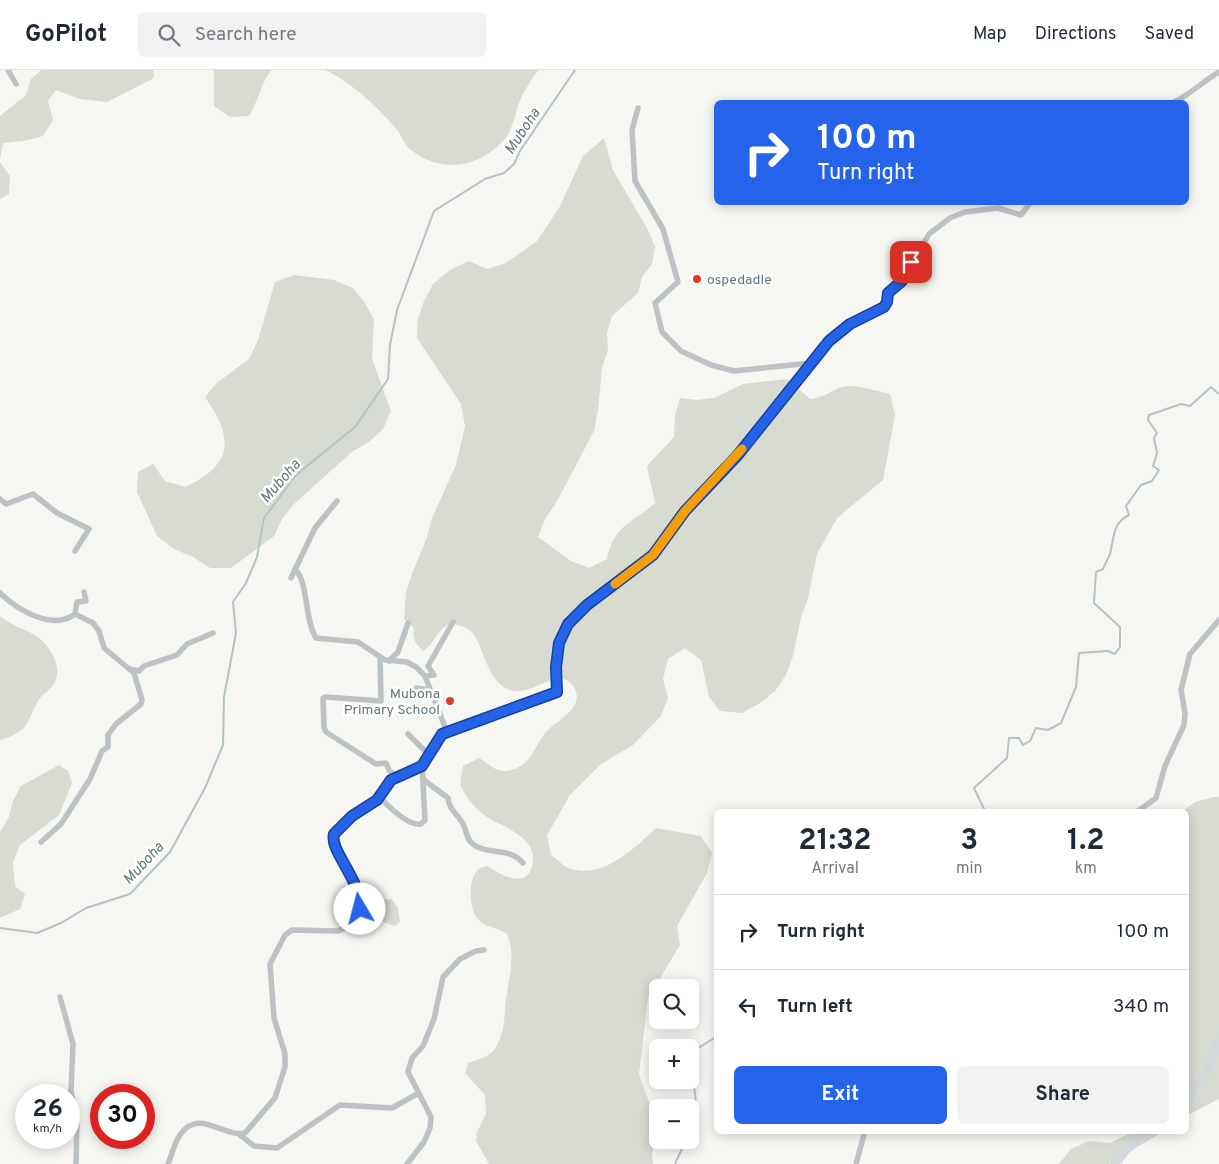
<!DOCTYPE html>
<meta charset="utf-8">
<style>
body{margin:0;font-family:Overpass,sans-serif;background:#f2f2f3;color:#1f2937;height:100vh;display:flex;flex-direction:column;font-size:19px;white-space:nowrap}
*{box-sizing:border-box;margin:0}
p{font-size:16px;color:#747a83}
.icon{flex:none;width:28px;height:28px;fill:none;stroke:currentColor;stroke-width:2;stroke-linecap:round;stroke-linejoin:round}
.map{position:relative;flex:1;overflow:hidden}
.panel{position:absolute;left:714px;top:739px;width:475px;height:325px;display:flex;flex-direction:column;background:#fff;border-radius:8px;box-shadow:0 2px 12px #0003}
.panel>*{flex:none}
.hud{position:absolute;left:714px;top:30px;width:475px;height:105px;border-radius:8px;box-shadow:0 2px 12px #0003;background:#2563eb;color:#fff;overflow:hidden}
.tools{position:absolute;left:649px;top:909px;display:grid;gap:10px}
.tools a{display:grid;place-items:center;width:50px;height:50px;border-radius:8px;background:#fff;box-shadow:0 2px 12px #0003;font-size:25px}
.speed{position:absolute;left:15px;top:1014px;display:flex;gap:10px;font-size:25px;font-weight:700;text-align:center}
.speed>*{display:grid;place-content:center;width:65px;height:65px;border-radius:50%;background:#fff;box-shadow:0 2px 12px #0003;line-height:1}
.speed small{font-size:12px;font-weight:400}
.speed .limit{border:8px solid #d22;background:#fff;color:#111}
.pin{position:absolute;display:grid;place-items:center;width:42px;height:42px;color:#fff;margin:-21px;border-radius:10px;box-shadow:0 2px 8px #0006}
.me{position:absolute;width:55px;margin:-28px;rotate:352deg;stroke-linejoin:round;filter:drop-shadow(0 0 4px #0008)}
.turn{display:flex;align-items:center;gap:18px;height:105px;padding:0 20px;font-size:22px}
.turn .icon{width:65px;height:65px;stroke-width:2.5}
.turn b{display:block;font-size:35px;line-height:42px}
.eta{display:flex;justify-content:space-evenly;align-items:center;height:85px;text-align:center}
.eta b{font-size:30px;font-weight:700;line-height:35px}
.action{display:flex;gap:10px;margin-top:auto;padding:10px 20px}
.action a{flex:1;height:58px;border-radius:8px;background:#2563eb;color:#fff;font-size:20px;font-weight:700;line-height:58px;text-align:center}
.action a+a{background:#f2f2f3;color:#1f2937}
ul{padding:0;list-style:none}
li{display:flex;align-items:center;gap:15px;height:75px;padding:0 20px;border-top:1px solid #e0e1e3}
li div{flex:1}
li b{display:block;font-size:19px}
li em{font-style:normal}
header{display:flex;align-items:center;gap:30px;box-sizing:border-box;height:70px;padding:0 25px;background:#fff;border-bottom:1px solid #e0e1e3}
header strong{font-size:24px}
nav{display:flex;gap:28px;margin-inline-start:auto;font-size:18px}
.search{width:350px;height:45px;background:#f2f2f3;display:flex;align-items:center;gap:12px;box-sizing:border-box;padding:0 18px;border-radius:8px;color:#747a83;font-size:19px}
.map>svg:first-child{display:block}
.green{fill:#d7dbd2}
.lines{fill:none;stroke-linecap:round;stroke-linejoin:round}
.stream{stroke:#b4c4c6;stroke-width:2}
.minor{stroke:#bdc3c5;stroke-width:5.5}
.primary{stroke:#d3d8db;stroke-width:9}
.route-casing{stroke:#184099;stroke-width:12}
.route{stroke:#2563eb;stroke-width:9}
.slow{stroke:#f59e0b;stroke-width:9}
.poi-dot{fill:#df3a2a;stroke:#fff;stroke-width:2}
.labels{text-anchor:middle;stroke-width:5;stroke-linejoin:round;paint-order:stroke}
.poi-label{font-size:14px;fill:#62757d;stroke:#fff;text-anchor:start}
.water-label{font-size:15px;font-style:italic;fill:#5d7678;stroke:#fff}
</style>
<header>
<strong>GoPilot</strong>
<div class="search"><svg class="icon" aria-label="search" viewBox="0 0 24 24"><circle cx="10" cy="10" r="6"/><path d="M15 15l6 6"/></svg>Search here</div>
<nav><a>Map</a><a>Directions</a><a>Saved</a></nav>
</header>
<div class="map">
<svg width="1219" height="1094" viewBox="0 0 1219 1094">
<rect width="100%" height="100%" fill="#f6f6f3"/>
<g class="green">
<polygon points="41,0 153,0 154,8 107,32 80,29 56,20 48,31 53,50 43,66 23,71 3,73 0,89 0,46 26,25 31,9"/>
<path d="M 214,0 L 271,0 C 261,14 258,31 249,46 L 230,47 L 214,36 Z"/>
<path d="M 325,0 L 538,0 C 530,11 524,21 519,33 C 515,45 512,62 503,71 C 477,99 441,103 411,80 C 405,76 402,67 398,61 C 382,41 349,10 325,0 Z"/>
<path d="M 604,68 L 613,100 L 648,160 L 655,177 L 652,194 L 642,207 L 638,223 L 612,246 L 607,263 L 608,280 L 602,298 L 598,340 L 594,361 L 556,433 L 545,449 L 538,467 L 571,491 L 589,498 L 607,489 C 614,455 631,454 655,433 L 647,396 L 674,367 L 675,346 L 680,328 L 697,330 L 714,328 L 743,314 L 787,309 L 810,329 C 827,326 826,324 839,318 C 854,312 875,321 890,324 L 895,345 L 883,410 L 837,448 L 817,484 L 808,528 L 801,547 L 793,586 L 786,605 L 775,621 L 760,633 L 742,643 L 720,641 L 709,627 L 701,590 L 685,578 L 668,589 L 663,609 L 668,628 L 661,646 L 633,675 L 601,694 L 570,725 L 547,765 L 551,785 C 556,788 561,794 566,797 C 599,813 635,778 656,758 L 701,766 L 712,783 L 707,803 L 677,856 L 680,875 L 648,928 L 639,1004 L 653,1043 L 656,1063 L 652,1084 L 653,1094 L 489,1094 L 476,1071 L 477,1062 L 486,1044 L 485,1025 L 465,1003 L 468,993 C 477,990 489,987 495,979 C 505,963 504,947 506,929 C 509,907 516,886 507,864 C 499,858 489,858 481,852 C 469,844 467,812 477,801 C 479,798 483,797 487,796 C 501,805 529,821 533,792 C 536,767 505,758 489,748 C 479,743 465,727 461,716 C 460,711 462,702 463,696 L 479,688 C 488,693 495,702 506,701 C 530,698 533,679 545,663 C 555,651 588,637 573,616 C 556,591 526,638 500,614 C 483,598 483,570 468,559 C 464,556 456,555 451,553 C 438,558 435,572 424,581 C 415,574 412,569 414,558 L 404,549 L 406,522 L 412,504 L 427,467 L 432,448 L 456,395 L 465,356 L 461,334 L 417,268 L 418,249 L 424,231 L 433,214 L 450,200 L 469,191 L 487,199 L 506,193 L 537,171 L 559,138 L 583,86 Z"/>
<polygon points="0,92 10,106 9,124 0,129"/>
<path d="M 294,205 L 334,210 L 353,218 L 365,233 L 374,250 L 372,289 L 391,341 L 383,359 L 369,372 L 353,381 L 294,434 L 282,449 L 274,466 L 231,498 L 210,498 L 193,487 L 174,479 L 157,466 L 137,422 L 138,402 L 153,394 L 165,411 L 185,417 C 234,394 234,369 205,327 L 218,312 L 249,289 L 258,270 L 275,212 Z"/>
<path d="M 0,546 C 12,557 29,559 40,569 C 52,579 63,599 54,614 C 50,620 42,624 38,631 C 25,654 30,661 0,670 Z"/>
<polygon points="59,695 68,701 72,713 59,745 20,775 13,792 15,816 25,824 20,839 0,848 0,762 9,747 13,731 21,716"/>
<polygon points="1214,727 1219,727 1219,1029 1186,1046 1186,741 1183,741 1195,732"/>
<polygon points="392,829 398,838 400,852 394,856 373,848 362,849 365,832"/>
<polygon points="1134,1061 1164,1061 1109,1094 1059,1094 1071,1079 1089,1071 1110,1073"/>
</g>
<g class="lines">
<g class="stream">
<path d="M 985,741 L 974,718 L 1007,688 L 1009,668 L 1019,668 L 1023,675 L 1030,671 L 1036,658 L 1048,660 L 1061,653 L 1076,617 L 1079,583 L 1108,581 L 1115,584 L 1120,577 L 1120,557 L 1094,533 L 1096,502 L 1103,499 C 1105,494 1108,489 1110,484 C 1114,469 1112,453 1129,445 L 1126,436 L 1141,415 L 1152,411 L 1159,400 L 1153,396 L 1157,383 L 1154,368 L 1157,363 L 1148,350 L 1149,345 L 1181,334 L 1190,336 L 1211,317 L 1219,324"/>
<polyline points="0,858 37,863 61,853 86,838 130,824 170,782 205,718 223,675 224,627 236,563 233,532 246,513 257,487 264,448 296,405 355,357 388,309 390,275 397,240 434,141 485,109 504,103 514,94 520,81 575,0"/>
<polyline points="690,983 716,967"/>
<path d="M 690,1006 C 698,1022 697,1044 690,1061"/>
<polyline points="675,1094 686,1070"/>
</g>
<g class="minor">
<polyline points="8,0 16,14"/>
<path d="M 1174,32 C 1191,24 1203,11 1219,2"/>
<polyline points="638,38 632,60 635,111 663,159 678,212 655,233 662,262 681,281 711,295 734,301 811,293"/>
<polyline points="0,429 6,434 33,424 57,443 89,459 75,481"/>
<path d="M 295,499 C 309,513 304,549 316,568 L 358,572 L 385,590 L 407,592 L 416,597 L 425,606 L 447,662"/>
<polyline points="291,508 315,458 337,431"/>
<path d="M 0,523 C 17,540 53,561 75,544 L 77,532 L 86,531 L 84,522"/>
<polyline points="380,587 381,631 326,627 323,628 324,657 326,662 376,694 386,693 389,700 397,707"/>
<polyline points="389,591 398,582 408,553"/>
<polyline points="130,599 139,601 144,596 177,585 187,574 213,563"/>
<polyline points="425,606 434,605 428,596 453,552"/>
<polyline points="416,618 430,620"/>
<polyline points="408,664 430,686"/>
<path d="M 424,710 L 448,728 C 449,740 458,744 463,754 C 467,761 466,770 474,775 C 488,785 510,777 523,793"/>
<path d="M 379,725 C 386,735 409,757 421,754 L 425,750 L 422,695"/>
<polyline points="1138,741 1156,728 1165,696 1184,655 1185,643 1181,620 1190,584 1219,550"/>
<polyline points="41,772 61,754 90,709 102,681 108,677 108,665 116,654 141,634 142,630 134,603 104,578 99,561 93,553 75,544"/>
<polyline points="60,927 73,974 71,1021 77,1053 76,1094"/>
<polyline points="239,1064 254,1076 277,1078 340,1035 392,1038 417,1024"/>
<path d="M 168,1094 C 172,1085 174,1073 180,1065 C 198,1037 224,1068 245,1063 L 275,1028 L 285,997 L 285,984 L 274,948 L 270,894 L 285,865 L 292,860 L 338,861 L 355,852 L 360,839 L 358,818 L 333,774 L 334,764 L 352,746 L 377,730 L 391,710 L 422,695 L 442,664 L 557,622 L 556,597 L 559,573 L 568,554 L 587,535 L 653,485 L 685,441 L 737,385 L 829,271 L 850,255 L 884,237 L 887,232 L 888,223 L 902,211 L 929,164 L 950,148 L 965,142 L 998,138 L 1021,145 L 1031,132"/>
<polyline points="407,1094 424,1072 430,1058 431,1047 408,1002 412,988 423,976 434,949 443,907 460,889 476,881 484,880"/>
<polyline points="856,1094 865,1061"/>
</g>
<g class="primary">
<polyline points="1186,1029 1204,1007 1219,972"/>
<polyline points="1115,1094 1125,1081 1147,1061"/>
</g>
</g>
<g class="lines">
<g class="route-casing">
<path id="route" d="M 360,839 C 362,810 329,781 334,764 L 352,746 L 377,730 L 391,710 L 422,696 L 442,664 L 557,622 L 556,597 L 559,573 L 568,554 L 587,535 L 653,485 L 685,441 L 737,386 L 829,271 L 850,254 L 884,237 L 887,232 L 888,223 L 902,211 L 911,192"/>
</g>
<use href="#route" class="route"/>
<polyline class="slow" points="615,514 653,485 685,441 742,379"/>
</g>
<g class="poi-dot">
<circle cx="697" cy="209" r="5"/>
<circle cx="450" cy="631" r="5"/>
</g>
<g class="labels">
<g class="poi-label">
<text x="707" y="214">ospedadle</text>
<text x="440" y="628" text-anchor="end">Mubona<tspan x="440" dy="16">Primary School</tspan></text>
</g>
<g class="water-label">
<text transform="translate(522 61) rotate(-57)" y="5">Muboha</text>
<text transform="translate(280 411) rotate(-49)" y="5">Muboha</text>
<text transform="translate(143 793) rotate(-47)" y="5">Muboha</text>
</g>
</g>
</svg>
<div class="tools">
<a><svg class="icon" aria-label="search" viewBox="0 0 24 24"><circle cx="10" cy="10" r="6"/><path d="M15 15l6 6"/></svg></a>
<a>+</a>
<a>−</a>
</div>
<div class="speed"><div>26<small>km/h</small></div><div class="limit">30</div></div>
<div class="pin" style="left:911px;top:192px;background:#d93025"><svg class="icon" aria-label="arrive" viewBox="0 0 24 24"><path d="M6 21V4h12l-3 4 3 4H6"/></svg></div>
<svg class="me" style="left:360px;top:839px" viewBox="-20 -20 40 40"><circle r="19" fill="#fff"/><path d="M0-13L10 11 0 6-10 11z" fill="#2563eb"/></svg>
<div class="hud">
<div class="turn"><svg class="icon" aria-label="right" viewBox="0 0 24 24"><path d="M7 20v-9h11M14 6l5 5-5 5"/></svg><div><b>100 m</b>Turn right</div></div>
</div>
<section class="panel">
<div class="eta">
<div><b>21:32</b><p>Arrival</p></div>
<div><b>3</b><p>min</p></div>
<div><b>1.2</b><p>km</p></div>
</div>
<ul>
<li><svg class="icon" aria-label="right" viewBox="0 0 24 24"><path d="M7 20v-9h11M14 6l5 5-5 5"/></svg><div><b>Turn right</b></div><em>100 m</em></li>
<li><svg class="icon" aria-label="left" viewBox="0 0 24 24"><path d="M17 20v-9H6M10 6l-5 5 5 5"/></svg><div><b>Turn left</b></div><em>340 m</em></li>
</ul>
<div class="action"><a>Exit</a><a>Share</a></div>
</section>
</div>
